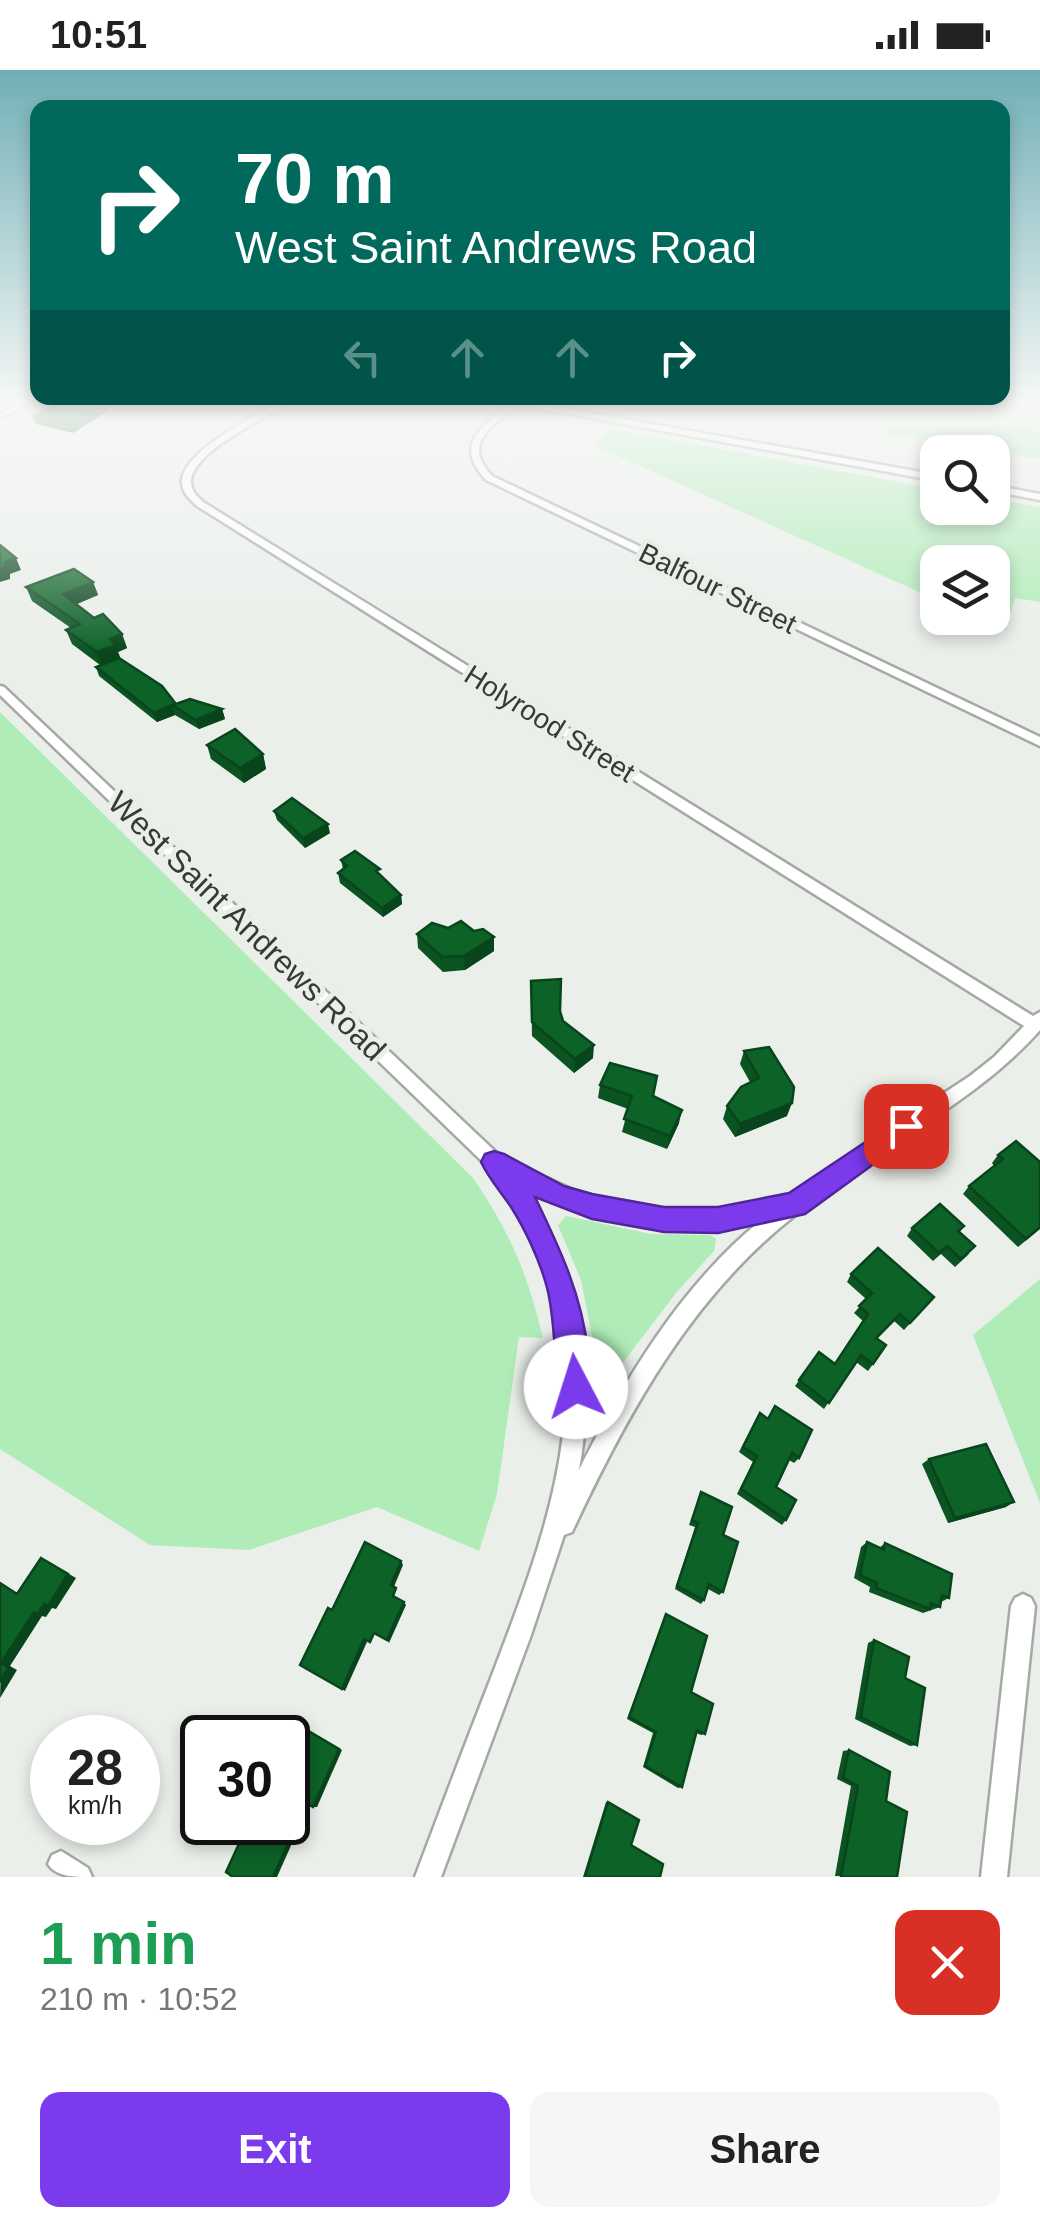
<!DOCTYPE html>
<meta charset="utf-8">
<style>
body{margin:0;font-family:Arial,sans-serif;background:#f6f6f6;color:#222;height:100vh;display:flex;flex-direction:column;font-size:38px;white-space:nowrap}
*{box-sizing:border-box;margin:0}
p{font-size:32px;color:#767676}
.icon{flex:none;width:55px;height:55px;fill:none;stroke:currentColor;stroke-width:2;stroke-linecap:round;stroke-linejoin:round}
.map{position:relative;height:1807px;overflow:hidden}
.sheet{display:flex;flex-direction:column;background:#fff;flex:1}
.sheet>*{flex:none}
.hud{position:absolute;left:30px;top:30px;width:980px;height:305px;border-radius:20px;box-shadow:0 5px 15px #0003;background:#00695c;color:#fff;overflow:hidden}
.fabs{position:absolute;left:920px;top:365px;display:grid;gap:20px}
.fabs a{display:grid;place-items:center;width:90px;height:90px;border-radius:20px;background:#fff;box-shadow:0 5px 15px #0003;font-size:50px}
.speed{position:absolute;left:30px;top:1645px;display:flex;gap:20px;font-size:50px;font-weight:700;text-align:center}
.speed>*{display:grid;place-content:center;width:130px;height:130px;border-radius:50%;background:#fff;box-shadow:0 5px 15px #0003;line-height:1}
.speed small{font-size:25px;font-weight:400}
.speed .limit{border:5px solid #111;border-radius:15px;background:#fff;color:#111}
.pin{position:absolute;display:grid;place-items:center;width:85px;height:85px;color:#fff;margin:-42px;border-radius:20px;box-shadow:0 5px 15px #0006}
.me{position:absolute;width:110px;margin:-55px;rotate:355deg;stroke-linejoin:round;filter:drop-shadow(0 0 8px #0008)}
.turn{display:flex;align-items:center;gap:35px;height:210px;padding:0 40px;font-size:45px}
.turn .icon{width:130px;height:130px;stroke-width:2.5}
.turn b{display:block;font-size:70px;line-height:85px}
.lanes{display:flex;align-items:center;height:95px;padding:0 40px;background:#0003;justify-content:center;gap:50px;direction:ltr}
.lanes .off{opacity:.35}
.round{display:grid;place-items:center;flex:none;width:105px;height:105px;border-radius:20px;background:#f6f6f6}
.head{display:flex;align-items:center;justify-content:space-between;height:170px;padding:0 40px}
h1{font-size:60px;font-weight:700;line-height:75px;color:#1e9e55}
.action{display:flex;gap:20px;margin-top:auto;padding:20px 40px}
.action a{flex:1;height:115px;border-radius:20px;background:#7c3aed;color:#fff;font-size:40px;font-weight:700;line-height:115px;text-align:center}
.action a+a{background:#f6f6f6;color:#222}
.status{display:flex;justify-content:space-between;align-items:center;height:70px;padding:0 50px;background:#fff;direction:ltr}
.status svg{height:28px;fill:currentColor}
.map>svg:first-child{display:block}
.green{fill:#afecb7}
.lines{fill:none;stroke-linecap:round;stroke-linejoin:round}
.street-casing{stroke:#a4a9a4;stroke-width:5}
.street{fill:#fff;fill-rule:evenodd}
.wall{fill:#0b5422}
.shaded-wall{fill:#09451c}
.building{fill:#0d6228;stroke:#09451c;stroke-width:2.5}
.route{fill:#7c3aed;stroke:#51269a;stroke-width:2.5}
.labels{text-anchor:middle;stroke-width:10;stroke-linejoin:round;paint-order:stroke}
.far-street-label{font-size:28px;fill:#383a38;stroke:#eaefea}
.street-label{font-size:32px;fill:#383a38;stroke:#eaefea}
</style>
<div class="status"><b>10:51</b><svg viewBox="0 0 49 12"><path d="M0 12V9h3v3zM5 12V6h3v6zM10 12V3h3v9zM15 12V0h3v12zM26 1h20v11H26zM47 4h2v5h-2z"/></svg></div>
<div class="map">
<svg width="1040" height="1807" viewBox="0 0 1040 1807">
<rect width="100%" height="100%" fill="#eaefea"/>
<g class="green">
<polygon points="1027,355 1040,365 1040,389 885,363 888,358"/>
<polygon points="612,359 937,419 938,438 992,438 993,429 1040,437 1040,532 1015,528 1005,560 977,548 992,548 992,492 938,492 937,530 596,376"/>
<path d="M 0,642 L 473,1108 C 510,1162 528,1205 543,1268 L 519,1267 L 497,1424 L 479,1481 L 377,1437 L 249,1480 L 150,1475 L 0,1379 Z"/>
<polygon points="566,1146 651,1164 710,1165 716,1169 714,1181 676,1223 612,1307 599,1302 581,1210 558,1155"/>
<polygon points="1040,1209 1040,1433 973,1265"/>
</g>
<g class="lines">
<g class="street-casing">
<g id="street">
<polygon points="0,331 9,331 0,335"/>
<polygon points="25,331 34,331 0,348 0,343"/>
<path d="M 281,331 L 290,331 C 268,348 191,381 191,412 C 191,421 197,426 203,432 L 1033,946 L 1040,942 L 1040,960 C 994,1012 936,1046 879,1085 C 851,1103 825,1123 798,1143 C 692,1225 628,1342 572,1462 L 564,1465 L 531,1565 L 441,1807 L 415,1807 C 440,1741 465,1674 491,1608 C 537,1487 590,1356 554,1225 C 541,1178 516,1137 488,1097 L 0,625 L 0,616 L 4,617 L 501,1087 L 573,1120 L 638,1138 L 673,1142 L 709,1142 L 789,1129 L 842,1090 L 970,1006 L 994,987 L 1024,956 L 197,436 C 189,429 180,420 182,409 C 188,378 256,346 281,331 ZM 519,1113 C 594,1151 677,1169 760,1151 C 680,1217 625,1309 579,1400 C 598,1298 577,1199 519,1113 Z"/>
<path d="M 504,331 L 523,331 L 938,405 L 938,411 L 519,335 C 492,356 461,373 492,406 L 1040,667 L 1040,676 L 486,410 C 453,374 481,357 511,334 Z"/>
<polygon points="992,415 1040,424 1040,430 992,421"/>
<polygon points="1023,1524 1031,1528 1035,1536 1007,1807 981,1807 1011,1536 1015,1528"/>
<path d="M 61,1781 L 88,1798 L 92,1807 C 74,1807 56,1807 48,1794 L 52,1785 Z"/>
</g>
</g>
<use href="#street" class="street"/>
</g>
<g class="wall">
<polygon points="107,331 109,340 73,363 36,354 33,346"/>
<polygon points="93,512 98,525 76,534 94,548 122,564 127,578 118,582 120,589 176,634 222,639 225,649 199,659 175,645 157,652 99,606 96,597 100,595 72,574 66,560 71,558 32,531 26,517"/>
<polygon points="207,675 263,684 266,699 244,713 211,689"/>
<polygon points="274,741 330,763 305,778 277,750"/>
<polygon points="341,790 381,805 401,825 402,834 383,847 340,813 338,803 343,799"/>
<polygon points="448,858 474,861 494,867 494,881 465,900 443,902 418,878 417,864"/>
<polygon points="531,911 560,941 563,951 593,988 574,1003 532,966"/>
<polygon points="744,981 787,1046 735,1067 723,1049 727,1036 750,1012 740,994"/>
<polygon points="600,1015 653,1026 679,1053 667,1079 622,1062 628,1039 598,1028"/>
<polygon points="998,1085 1040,1092 1040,1159 1018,1177 963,1124 969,1116 994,1096 992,1093"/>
<polygon points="964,1156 960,1162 969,1184 955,1197 941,1184 933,1191 907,1166 912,1158"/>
<polygon points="851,1204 934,1227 904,1260 894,1251 877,1269 873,1294 868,1301 856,1292 824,1339 795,1316 819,1282 835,1294 863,1251 854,1243 866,1229 847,1212"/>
<polygon points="775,1336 799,1388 794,1393 789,1390 776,1417 786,1450 782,1455 737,1424 753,1392 739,1382 756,1349 768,1349"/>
<polygon points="929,1389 1006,1437 948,1453 922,1394"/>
<polygon points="701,1422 723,1465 723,1522 719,1525 708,1519 704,1530 701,1534 675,1519 695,1457 689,1455"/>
<polygon points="867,1472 879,1478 885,1473 949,1528 941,1532 940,1537 923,1543 869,1522 870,1517 854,1508 861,1477"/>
<polygon points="666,1544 705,1664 701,1665 696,1663 682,1717 678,1718 643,1697 653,1663 627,1649"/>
<polygon points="874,1570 917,1675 910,1676 855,1649 868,1573"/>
<polygon points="849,1680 886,1731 897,1807 835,1806 851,1716 837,1709 843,1681"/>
<polygon points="606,1732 608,1732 631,1775 660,1807 583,1807"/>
</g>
<g class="shaded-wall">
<polygon points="107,331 109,340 73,363 71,355"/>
<polygon points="16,488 21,500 10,504 10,509 0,512 0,498 5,492"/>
<polygon points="93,512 98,525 68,538 63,524"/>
<polygon points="122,564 127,578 118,582 121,589 102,596 97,582 110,569"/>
<polygon points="172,635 175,645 157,652 154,643"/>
<polygon points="222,639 225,649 199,659 196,650"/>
<polygon points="263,684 266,699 244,713 240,698"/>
<polygon points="328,754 330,763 305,778 303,768"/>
<polygon points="401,825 402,834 383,847 382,838"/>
<polygon points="494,867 494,881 465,900 464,886"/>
<polygon points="594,975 593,988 574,1003 575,989"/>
<polygon points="792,1033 787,1046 735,1067 740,1054"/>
<polygon points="682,1040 679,1053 667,1079 670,1066"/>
<polygon points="1014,1432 1006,1437 948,1453 955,1448"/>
<polygon points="41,1488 76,1508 56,1539 52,1538 46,1547 42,1546 10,1596 17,1600 0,1628 1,1593"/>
<polygon points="401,1491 403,1495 393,1519 391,1515"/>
<polygon points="404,1532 406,1535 389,1573 387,1570"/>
<polygon points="364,1569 367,1572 345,1621 342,1619"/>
<polygon points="288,1649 342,1680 317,1737 313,1737"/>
<polygon points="306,1733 310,1733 277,1807 273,1807"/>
</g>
<g class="building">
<polygon points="63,331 107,331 71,355 33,346"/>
<polygon points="0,475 16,488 5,492 5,497 0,498"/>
<polygon points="74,499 93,512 63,524 94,548 103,544 122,564 110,569 116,575 97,582 66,560 80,554 26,517"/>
<polygon points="119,588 162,616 176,634 173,635 190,629 222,639 196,650 172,635 154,643 96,597"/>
<polygon points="235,659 263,684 240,698 207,675"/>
<polygon points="292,728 328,754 303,768 274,741"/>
<polygon points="355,781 380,799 376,801 401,825 382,838 338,803 347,796 341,790"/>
<polygon points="461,851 474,861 483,859 494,867 464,886 442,887 417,864 432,853 448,858"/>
<polygon points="561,909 560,941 563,951 594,975 575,989 532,952 531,911"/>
<polygon points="769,977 794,1017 792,1033 740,1054 727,1036 741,1017 759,1008 744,981"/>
<polygon points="610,993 657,1006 653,1026 682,1040 670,1066 624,1049 632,1026 600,1015"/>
<polygon points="1016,1071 1040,1092 1040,1157 1026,1169 969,1116 1003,1089 998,1085"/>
<polygon points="940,1134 964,1156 958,1161 975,1176 961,1189 947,1176 939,1183 912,1158"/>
<polygon points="878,1178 934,1227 910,1253 900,1244 876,1268 886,1275 873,1294 861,1285 829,1333 799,1310 819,1282 835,1294 868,1244 859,1236 872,1223 851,1204"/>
<polygon points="775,1336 812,1360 799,1388 792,1383 776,1417 796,1430 786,1450 741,1419 757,1386 743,1377 760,1343 768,1349"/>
<polygon points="986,1374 1014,1432 955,1448 929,1389"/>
<polygon points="701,1422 732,1437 723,1465 738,1472 723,1522 709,1514 704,1530 677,1516 698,1453 692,1450"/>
<polygon points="365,1472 401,1491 391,1515 396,1518 393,1526 404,1532 387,1570 374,1563 370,1572 364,1569 342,1619 300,1595 328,1538 332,1540"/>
<polygon points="867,1472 884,1480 885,1473 952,1504 949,1528 942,1525 940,1537 931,1533 930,1539 876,1518 877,1513 860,1505"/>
<polygon points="41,1488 68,1504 48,1536 44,1534 38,1544 34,1542 1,1593 8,1598 0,1611 0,1513 17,1524"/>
<polygon points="666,1544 707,1566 691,1622 713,1634 705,1664 697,1660 682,1717 645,1696 656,1662 629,1647"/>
<polygon points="874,1570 909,1587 905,1608 925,1618 917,1675 861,1647"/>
<polygon points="275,1649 285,1655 288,1649 339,1679 313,1737 306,1733 273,1807 233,1807 226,1802 249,1752 288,1752 288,1668 266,1668"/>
<polygon points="849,1680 890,1702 886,1731 907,1742 897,1807 841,1807 858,1716 843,1708"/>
<polygon points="608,1732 639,1750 631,1775 663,1794 660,1807 585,1807"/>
</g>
<linearGradient id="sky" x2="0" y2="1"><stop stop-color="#70afb6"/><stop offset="0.57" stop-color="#f6f8f6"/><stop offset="1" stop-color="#f6f8f6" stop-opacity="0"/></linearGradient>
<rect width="1040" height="584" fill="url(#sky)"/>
<path class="route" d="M 906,1045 L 915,1049 L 919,1056 L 915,1064 L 805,1144 L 718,1163 L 664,1162 L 592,1149 L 535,1127 C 560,1179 582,1225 588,1282 C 589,1298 593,1313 587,1328 L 576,1333 L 565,1328 C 551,1294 557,1251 546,1214 C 539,1189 525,1159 511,1137 C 501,1122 489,1109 481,1092 L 485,1084 L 494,1081 L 504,1084 L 564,1116 L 592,1124 L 664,1137 L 718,1137 L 789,1123 Z"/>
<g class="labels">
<g class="far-street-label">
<text transform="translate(718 518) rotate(26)" y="10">Balfour Street</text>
<text transform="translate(550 653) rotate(32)" y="10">Holyrood Street</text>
</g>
<g class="street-label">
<text transform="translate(247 856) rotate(44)" y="11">West Saint Andrews Road</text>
</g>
</g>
</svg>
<div class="fabs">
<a><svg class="icon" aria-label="search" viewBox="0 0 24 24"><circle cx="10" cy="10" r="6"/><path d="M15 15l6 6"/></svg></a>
<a><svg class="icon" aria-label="layers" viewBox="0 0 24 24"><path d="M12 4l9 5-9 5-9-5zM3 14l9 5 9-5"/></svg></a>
</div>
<div class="speed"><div>28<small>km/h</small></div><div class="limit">30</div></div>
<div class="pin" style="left:906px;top:1056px;background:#d93025"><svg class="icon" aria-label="arrive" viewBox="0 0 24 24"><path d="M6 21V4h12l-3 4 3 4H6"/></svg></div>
<svg class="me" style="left:576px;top:1317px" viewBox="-20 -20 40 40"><circle r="19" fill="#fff"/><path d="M0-13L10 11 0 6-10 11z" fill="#7c3aed"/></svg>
<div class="hud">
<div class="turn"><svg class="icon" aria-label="right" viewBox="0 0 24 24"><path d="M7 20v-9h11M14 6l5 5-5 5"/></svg><div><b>70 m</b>West Saint Andrews Road</div></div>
<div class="lanes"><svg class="icon off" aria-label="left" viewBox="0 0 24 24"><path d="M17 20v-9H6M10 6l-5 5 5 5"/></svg><svg class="icon off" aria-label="ahead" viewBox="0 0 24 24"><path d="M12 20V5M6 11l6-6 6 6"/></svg><svg class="icon off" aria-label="ahead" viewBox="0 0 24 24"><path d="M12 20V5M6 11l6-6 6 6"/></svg><svg class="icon" aria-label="right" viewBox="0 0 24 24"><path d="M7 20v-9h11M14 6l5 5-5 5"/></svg></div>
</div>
</div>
<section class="sheet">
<div class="head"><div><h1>1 min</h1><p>210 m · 10:52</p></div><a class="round" style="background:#d93025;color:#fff"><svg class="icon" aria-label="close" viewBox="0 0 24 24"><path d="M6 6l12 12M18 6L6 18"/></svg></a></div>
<div class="action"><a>Exit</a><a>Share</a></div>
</section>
